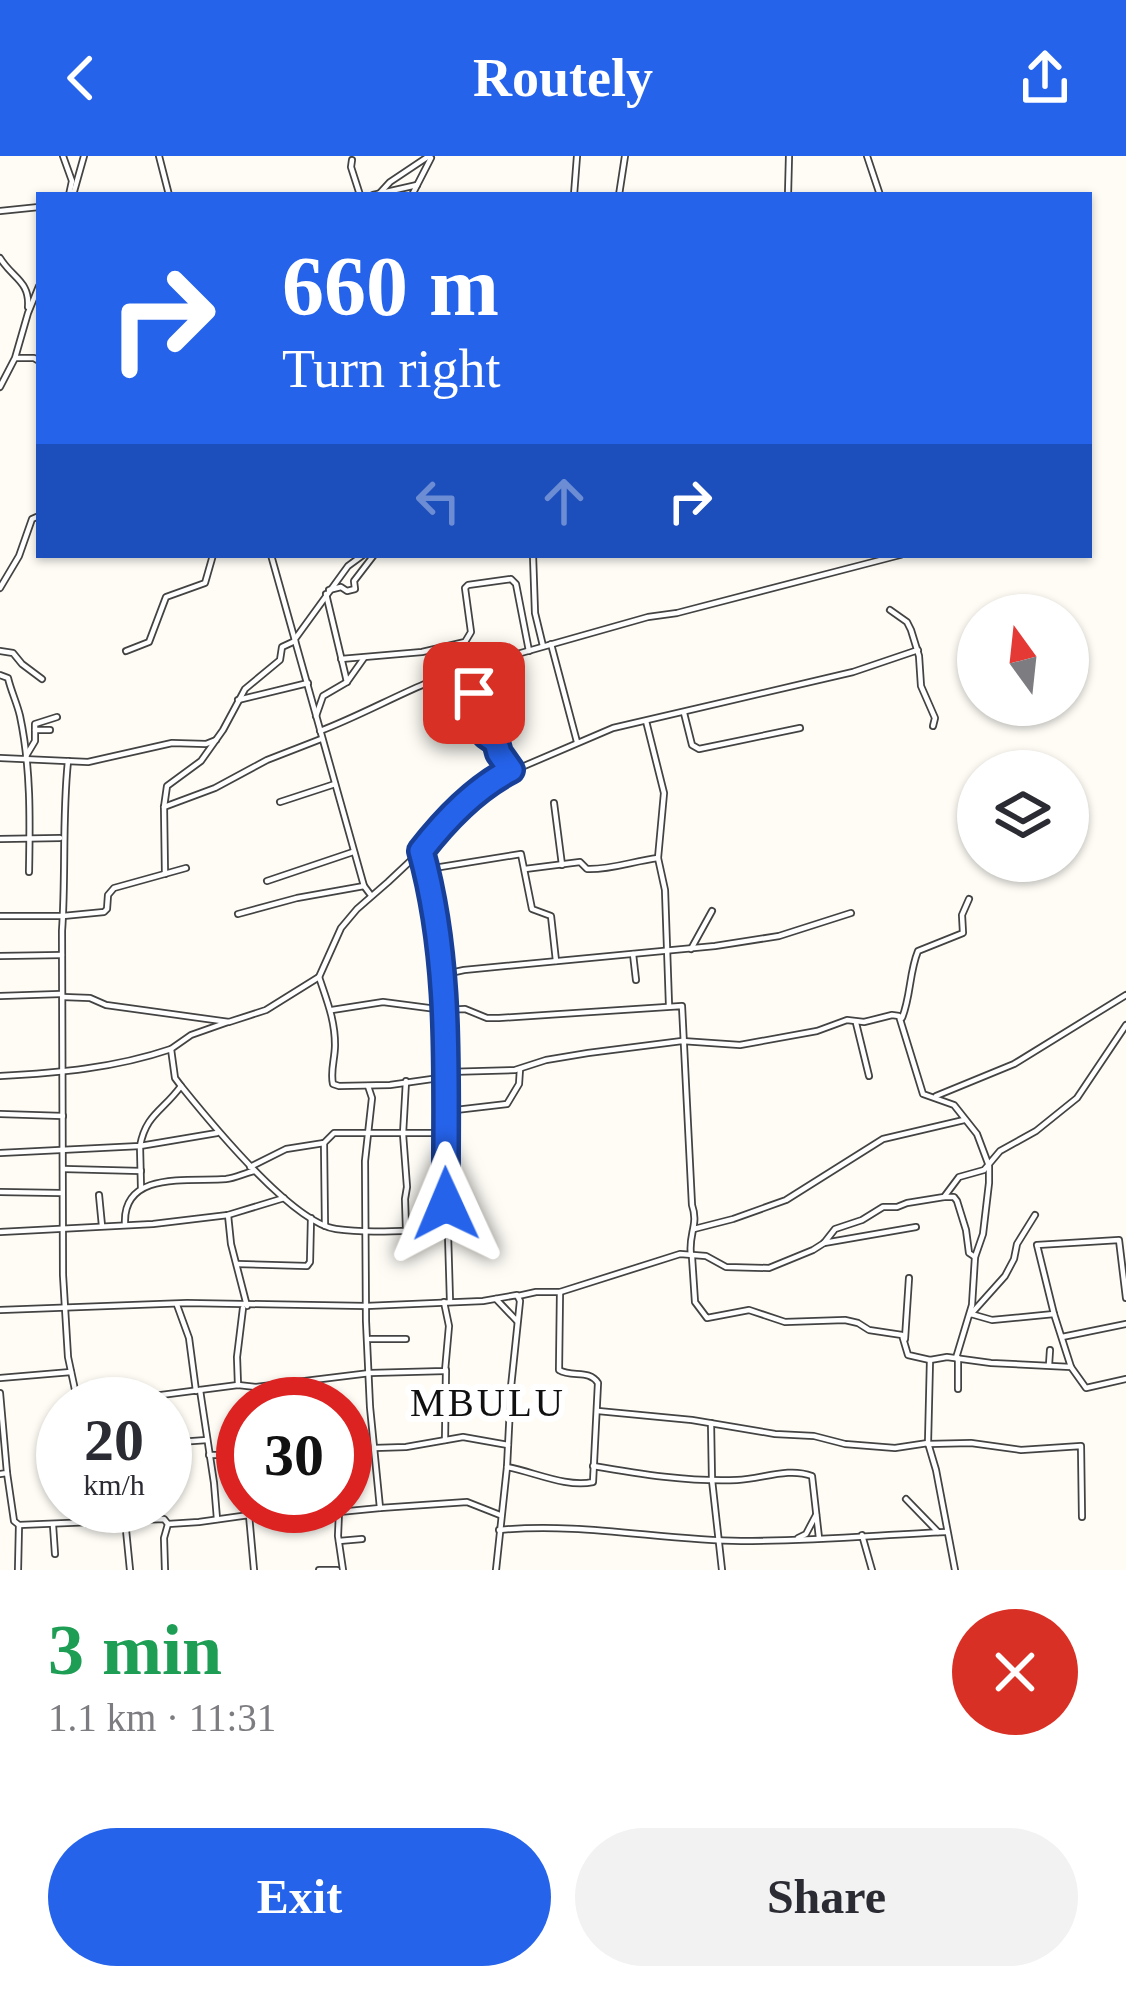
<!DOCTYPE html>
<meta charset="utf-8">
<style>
body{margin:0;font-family:Georgia,serif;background:#f2f2f3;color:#2b2b33;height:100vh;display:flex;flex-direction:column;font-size:45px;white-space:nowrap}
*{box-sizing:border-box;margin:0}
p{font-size:39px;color:#7c7c81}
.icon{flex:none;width:66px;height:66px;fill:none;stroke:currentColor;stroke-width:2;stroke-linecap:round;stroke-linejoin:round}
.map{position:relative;height:1414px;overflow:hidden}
.side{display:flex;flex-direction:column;background:#fff;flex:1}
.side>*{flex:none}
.top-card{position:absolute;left:36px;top:36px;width:1056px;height:366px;border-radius:0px;box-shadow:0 3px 9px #0004;background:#2563eb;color:#fff;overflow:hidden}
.needle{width:78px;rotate:345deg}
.controls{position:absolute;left:957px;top:438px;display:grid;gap:24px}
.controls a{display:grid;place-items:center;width:132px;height:132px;border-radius:50%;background:#fff;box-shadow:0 3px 9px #0004;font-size:60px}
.speed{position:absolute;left:36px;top:1221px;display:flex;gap:24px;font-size:60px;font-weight:700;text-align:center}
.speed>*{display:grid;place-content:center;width:156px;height:156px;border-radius:50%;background:#fff;box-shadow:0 3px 9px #0004;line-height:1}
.speed small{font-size:30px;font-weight:400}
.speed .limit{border:18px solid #d22;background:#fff;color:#111}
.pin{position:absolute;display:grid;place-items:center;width:102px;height:102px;color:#fff;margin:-51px;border-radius:24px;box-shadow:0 6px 18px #0006}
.me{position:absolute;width:132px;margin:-66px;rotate:359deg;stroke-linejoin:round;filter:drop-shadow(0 0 9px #0008)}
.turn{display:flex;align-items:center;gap:42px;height:252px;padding:0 48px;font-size:54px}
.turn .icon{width:156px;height:156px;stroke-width:2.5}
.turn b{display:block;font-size:84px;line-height:102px}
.lanes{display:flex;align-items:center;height:114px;padding:0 48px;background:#0003;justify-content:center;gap:60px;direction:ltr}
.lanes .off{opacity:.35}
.round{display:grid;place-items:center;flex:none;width:126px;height:126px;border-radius:63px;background:#f2f2f3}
.headline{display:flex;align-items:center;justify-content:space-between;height:204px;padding:0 48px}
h1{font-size:72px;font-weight:800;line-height:90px;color:#1e9e55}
.button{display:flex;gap:24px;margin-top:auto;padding:24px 48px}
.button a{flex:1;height:138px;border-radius:72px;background:#2563eb;color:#fff;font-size:48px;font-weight:800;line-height:138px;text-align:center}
.button a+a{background:#f2f2f3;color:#2b2b33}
header{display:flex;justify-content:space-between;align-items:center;height:156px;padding:0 48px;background:#2563eb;color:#fff;font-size:54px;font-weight:800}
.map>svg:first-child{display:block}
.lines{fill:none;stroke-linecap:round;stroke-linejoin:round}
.minor-casing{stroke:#434343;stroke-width:8}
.minor{stroke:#fff;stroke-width:4.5}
.route-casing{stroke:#184099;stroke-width:30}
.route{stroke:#2563eb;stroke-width:21}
.labels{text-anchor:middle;stroke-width:12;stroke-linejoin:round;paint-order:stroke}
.quarter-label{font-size:39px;letter-spacing:3px;fill:#101010;stroke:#fff}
</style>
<header><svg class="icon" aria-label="back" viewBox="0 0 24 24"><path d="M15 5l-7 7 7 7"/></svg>Routely<svg class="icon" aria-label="share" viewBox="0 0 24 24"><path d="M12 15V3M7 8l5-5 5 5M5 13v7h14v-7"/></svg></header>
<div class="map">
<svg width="1126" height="1414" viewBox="0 0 1126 1414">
<rect width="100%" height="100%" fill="#fefcf5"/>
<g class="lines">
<g class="minor-casing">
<g id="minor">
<polyline points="63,0 72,25 69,39"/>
<polyline points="159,0 169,39"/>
<polyline points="867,0 880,39"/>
<polyline points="352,4 351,11 360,39"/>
<polyline points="379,38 390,26 429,0"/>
<polyline points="73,39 84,0"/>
<polyline points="373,39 417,29"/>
<polyline points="412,39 431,2"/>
<polyline points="574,39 577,0"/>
<polyline points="619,39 625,0"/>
<polyline points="788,39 789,0"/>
<polyline points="0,55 39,51"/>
<path d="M 0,102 C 12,122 30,125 28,151"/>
<polyline points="16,202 34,202 39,205"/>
<polyline points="0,231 15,202 28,157 39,130"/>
<polyline points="271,399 364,730 370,738"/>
<polyline points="533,399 535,457 543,490"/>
<polyline points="0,432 19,400 32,363 39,360"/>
<polyline points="329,434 341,431 347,435 355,433 354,425 374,399"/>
<polyline points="326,438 347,526"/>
<polyline points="890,454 907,466 911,474 919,500 921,530 935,562 933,570"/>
<polyline points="295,483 348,410 363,399"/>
<polyline points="551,488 577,586"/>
<polyline points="0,495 13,497 22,508 42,523"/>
<polyline points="126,495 149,486 166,441 205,427 213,399"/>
<polyline points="341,503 422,496 465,486 471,476 465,432 468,429 511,423 516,428 529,495"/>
<path d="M 0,519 L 8,522 C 11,535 17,547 20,560 C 31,612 30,663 29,716"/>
<polyline points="238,544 308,527"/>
<polyline points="684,557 692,589 699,593 800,572"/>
<polyline points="316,560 323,540 347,526 364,502"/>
<polyline points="646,565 664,637 658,702 665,734 669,849"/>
<polyline points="35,574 50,574"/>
<path d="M 320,575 C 370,556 417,527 468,512"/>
<polyline points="26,600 35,585 35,568 57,561"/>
<polyline points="0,602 88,606 172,587 206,588 216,584"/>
<path d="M 68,605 C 62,662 66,719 62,775 L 63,1119 L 68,1201 L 78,1248"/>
<polyline points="510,614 499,597 496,586 486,579 468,512 648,461 677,457 900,399"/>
<polyline points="280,646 335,628"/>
<polyline points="554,647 562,709"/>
<polyline points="164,651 215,632 267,604 321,583"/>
<polyline points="0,683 60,682"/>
<polyline points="422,698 438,780 444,839 448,934 445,977 450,1145"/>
<polyline points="428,713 521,698 532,753 551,760 556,805"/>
<path d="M 525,713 L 580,706 L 587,713 C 611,714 633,705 658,702"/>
<polyline points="165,718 164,651 167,630 201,605 223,574 245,533 280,504 282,491 295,485"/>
<polyline points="267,725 353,696"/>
<polyline points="238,758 297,742 364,730"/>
<polyline points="0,760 63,760 104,756 107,753 108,739 114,732 186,712"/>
<polyline points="691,793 712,755"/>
<polyline points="633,798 636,824"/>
<polyline points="0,800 62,799"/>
<polyline points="441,819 464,814 715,790 779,780 851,757"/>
<path d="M 319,821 C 327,845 335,864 335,889 C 335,903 330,915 333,928 L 339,930 L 390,929 L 446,921"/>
<polyline points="0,840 60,838"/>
<polyline points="63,841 90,842 106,849 229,866 266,854 319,821 341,772 357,753 388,726 421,695 438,673 489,625 613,572 853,516 918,494"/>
<path d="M 332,854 L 383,846 L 444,854 L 465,853 L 487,862 L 499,862 L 682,850 L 692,1049 C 699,1069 688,1078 691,1099"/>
<path d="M 902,862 C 911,840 909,817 918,795 L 963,777 L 962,759 L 969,743"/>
<polyline points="856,867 869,920"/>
<polyline points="447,916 515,914 546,904 588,897 682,885 740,889 817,875 847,864 864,866 892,859 899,860 923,938 954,949 977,978 989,1010 989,1027 983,1078 975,1101 972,1149 956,1202"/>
<path d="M 0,920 C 58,917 115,912 171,893"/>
<path d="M 181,930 C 210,966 292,1067 336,1073 C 372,1078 410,1074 447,1074"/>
<polyline points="936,940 1014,908 1126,839"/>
<polyline points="447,955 507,948 519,928 520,913"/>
<polyline points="0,958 63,960"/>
<polyline points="403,978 407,1031 405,1043 406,1074"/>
<polyline points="403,978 406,925"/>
<polyline points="324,987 325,1070"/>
<path d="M 0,997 L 140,990 C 146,958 163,955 181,930 L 175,922 L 171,893 L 191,879 L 228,866"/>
<polyline points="250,1011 286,993 324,987 334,977 445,977"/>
<polyline points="64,1013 141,1015"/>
<polyline points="141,1032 140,990 217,977"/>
<polyline points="0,1036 60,1037"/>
<polyline points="99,1039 102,1070"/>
<polyline points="944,1041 954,1041 957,1045 966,1074 969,1097 975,1101"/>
<polyline points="228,1059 231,1088 247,1150"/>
<path d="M 125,1067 C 123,1014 191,1026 226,1023 C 235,1022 245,1017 254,1015"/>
<polyline points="694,1073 733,1063 786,1044 883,983 964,964"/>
<polyline points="0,1076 153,1068 228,1059 284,1042"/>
<polyline points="824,1087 916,1071"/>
<polyline points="692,1101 695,1146 707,1162 749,1154 785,1166 845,1164 858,1167 869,1174 902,1179 908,1199 930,1204"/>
<polyline points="237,1108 307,1110 310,1106 311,1062"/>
<polyline points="518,1140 536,1136 560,1136 680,1098 706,1100 726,1111 769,1112 813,1094 824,1087 835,1073 862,1064 883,1051 897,1051 907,1047 944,1041 959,1021 984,1014 1000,995 1036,975 1077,942 1126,869"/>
<polyline points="496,1143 517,1165"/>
<polyline points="177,1149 189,1182 196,1235"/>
<polyline points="0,1154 187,1147 366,1150 483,1145 517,1139 520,1145 511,1231 507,1311 496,1414"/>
<polyline points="971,1158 1005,1120 1014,1103 1017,1088 1035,1059"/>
<polyline points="971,1158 992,1164 1054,1158"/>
<polyline points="1062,1181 1126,1168"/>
<polyline points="370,1183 406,1183"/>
<polyline points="905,1183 909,1122"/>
<polyline points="958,1202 958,1233"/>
<polyline points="1049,1209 1050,1194"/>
<polyline points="1071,1211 1054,1158 1037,1089 1119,1084 1126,1142"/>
<polyline points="0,1222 71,1216"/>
<polyline points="286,1226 291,1248"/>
<polyline points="238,1229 237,1201 243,1152"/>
<polyline points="200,1234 214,1327 217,1363"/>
<polyline points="0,1237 7,1317 0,1318"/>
<polyline points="92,1248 238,1229 256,1231 370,1217 445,1215 449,1170 444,1146"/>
<polyline points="598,1255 692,1264 775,1278 814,1280 845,1288 895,1292 928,1287"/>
<polyline points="711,1267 712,1324 722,1414"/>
<polyline points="445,1284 446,1214"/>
<polyline points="165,1287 207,1284"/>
<polyline points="928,1288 971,1287 1021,1294 1081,1290 1082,1361"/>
<polyline points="374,1292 406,1291 463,1281 508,1289"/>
<polyline points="209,1299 243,1299"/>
<path d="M 593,1310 C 639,1318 689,1326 737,1324 C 762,1323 788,1311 812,1320 L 819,1382"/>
<path d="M 507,1311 C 534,1316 567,1332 593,1326 L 598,1227 C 589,1213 572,1222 559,1214 L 560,1136"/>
<polyline points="7,1317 14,1365 19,1369 164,1363 168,1368 164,1382 165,1414"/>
<polyline points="906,1343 938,1376"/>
<polyline points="87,1350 88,1368"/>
<polyline points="309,1352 339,1356"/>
<polyline points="380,1352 467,1346 500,1359"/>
<polyline points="249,1359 308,1352"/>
<polyline points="125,1364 130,1414"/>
<polyline points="168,1368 199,1366 249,1359 254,1414"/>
<polyline points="53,1369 55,1398"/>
<path d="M 499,1374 C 580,1366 660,1384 741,1385 C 809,1385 878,1379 946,1376"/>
<polyline points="862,1379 872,1414"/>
<polyline points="798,1382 806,1378 816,1359"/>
<polyline points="339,1385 362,1383"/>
<polyline points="18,1414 19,1369"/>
<polyline points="319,1414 337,1414"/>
<polyline points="343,1414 338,1380 339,1356 380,1352 370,1251 366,1165 365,1005 372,942 368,930"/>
<polyline points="955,1414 936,1314 928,1287 930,1204 947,1201 991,1207 1071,1211 1086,1232 1126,1223"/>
</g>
</g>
<use href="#minor" class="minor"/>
</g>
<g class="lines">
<g class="route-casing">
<path id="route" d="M 446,1048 C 445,930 453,810 421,695 C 445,664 476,632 511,614 L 499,597 L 496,586 L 486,579 L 474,537"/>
</g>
<use href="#route" class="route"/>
</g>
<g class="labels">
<g class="quarter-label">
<text x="488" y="1260">MBULU</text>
</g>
</g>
</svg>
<div class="controls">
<a><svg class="needle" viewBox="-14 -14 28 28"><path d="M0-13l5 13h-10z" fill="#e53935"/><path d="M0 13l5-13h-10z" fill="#7c7c81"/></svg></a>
<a><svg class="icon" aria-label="layers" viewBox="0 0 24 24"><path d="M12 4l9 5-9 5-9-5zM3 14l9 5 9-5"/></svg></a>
</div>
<div class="speed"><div>20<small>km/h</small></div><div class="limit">30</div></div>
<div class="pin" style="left:474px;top:537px;background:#d93025"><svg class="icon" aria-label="arrive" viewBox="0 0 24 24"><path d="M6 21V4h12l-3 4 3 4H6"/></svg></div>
<svg class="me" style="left:446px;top:1048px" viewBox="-20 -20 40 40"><path d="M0-17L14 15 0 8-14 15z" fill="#2563eb" stroke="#fff" stroke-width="4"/></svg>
<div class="top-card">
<div class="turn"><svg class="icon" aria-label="right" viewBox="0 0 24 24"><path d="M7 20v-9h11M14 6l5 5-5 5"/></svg><div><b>660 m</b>Turn right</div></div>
<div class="lanes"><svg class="icon off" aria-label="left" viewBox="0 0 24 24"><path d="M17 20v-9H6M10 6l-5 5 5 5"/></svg><svg class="icon off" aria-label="ahead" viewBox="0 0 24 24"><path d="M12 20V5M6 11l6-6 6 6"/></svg><svg class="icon" aria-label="right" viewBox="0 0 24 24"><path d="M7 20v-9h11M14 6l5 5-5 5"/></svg></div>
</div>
</div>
<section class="side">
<div class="headline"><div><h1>3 min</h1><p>1.1 km · 11:31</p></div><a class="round" style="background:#d93025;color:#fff"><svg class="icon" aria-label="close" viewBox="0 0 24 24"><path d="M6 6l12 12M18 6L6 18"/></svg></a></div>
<div class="button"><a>Exit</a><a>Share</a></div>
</section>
